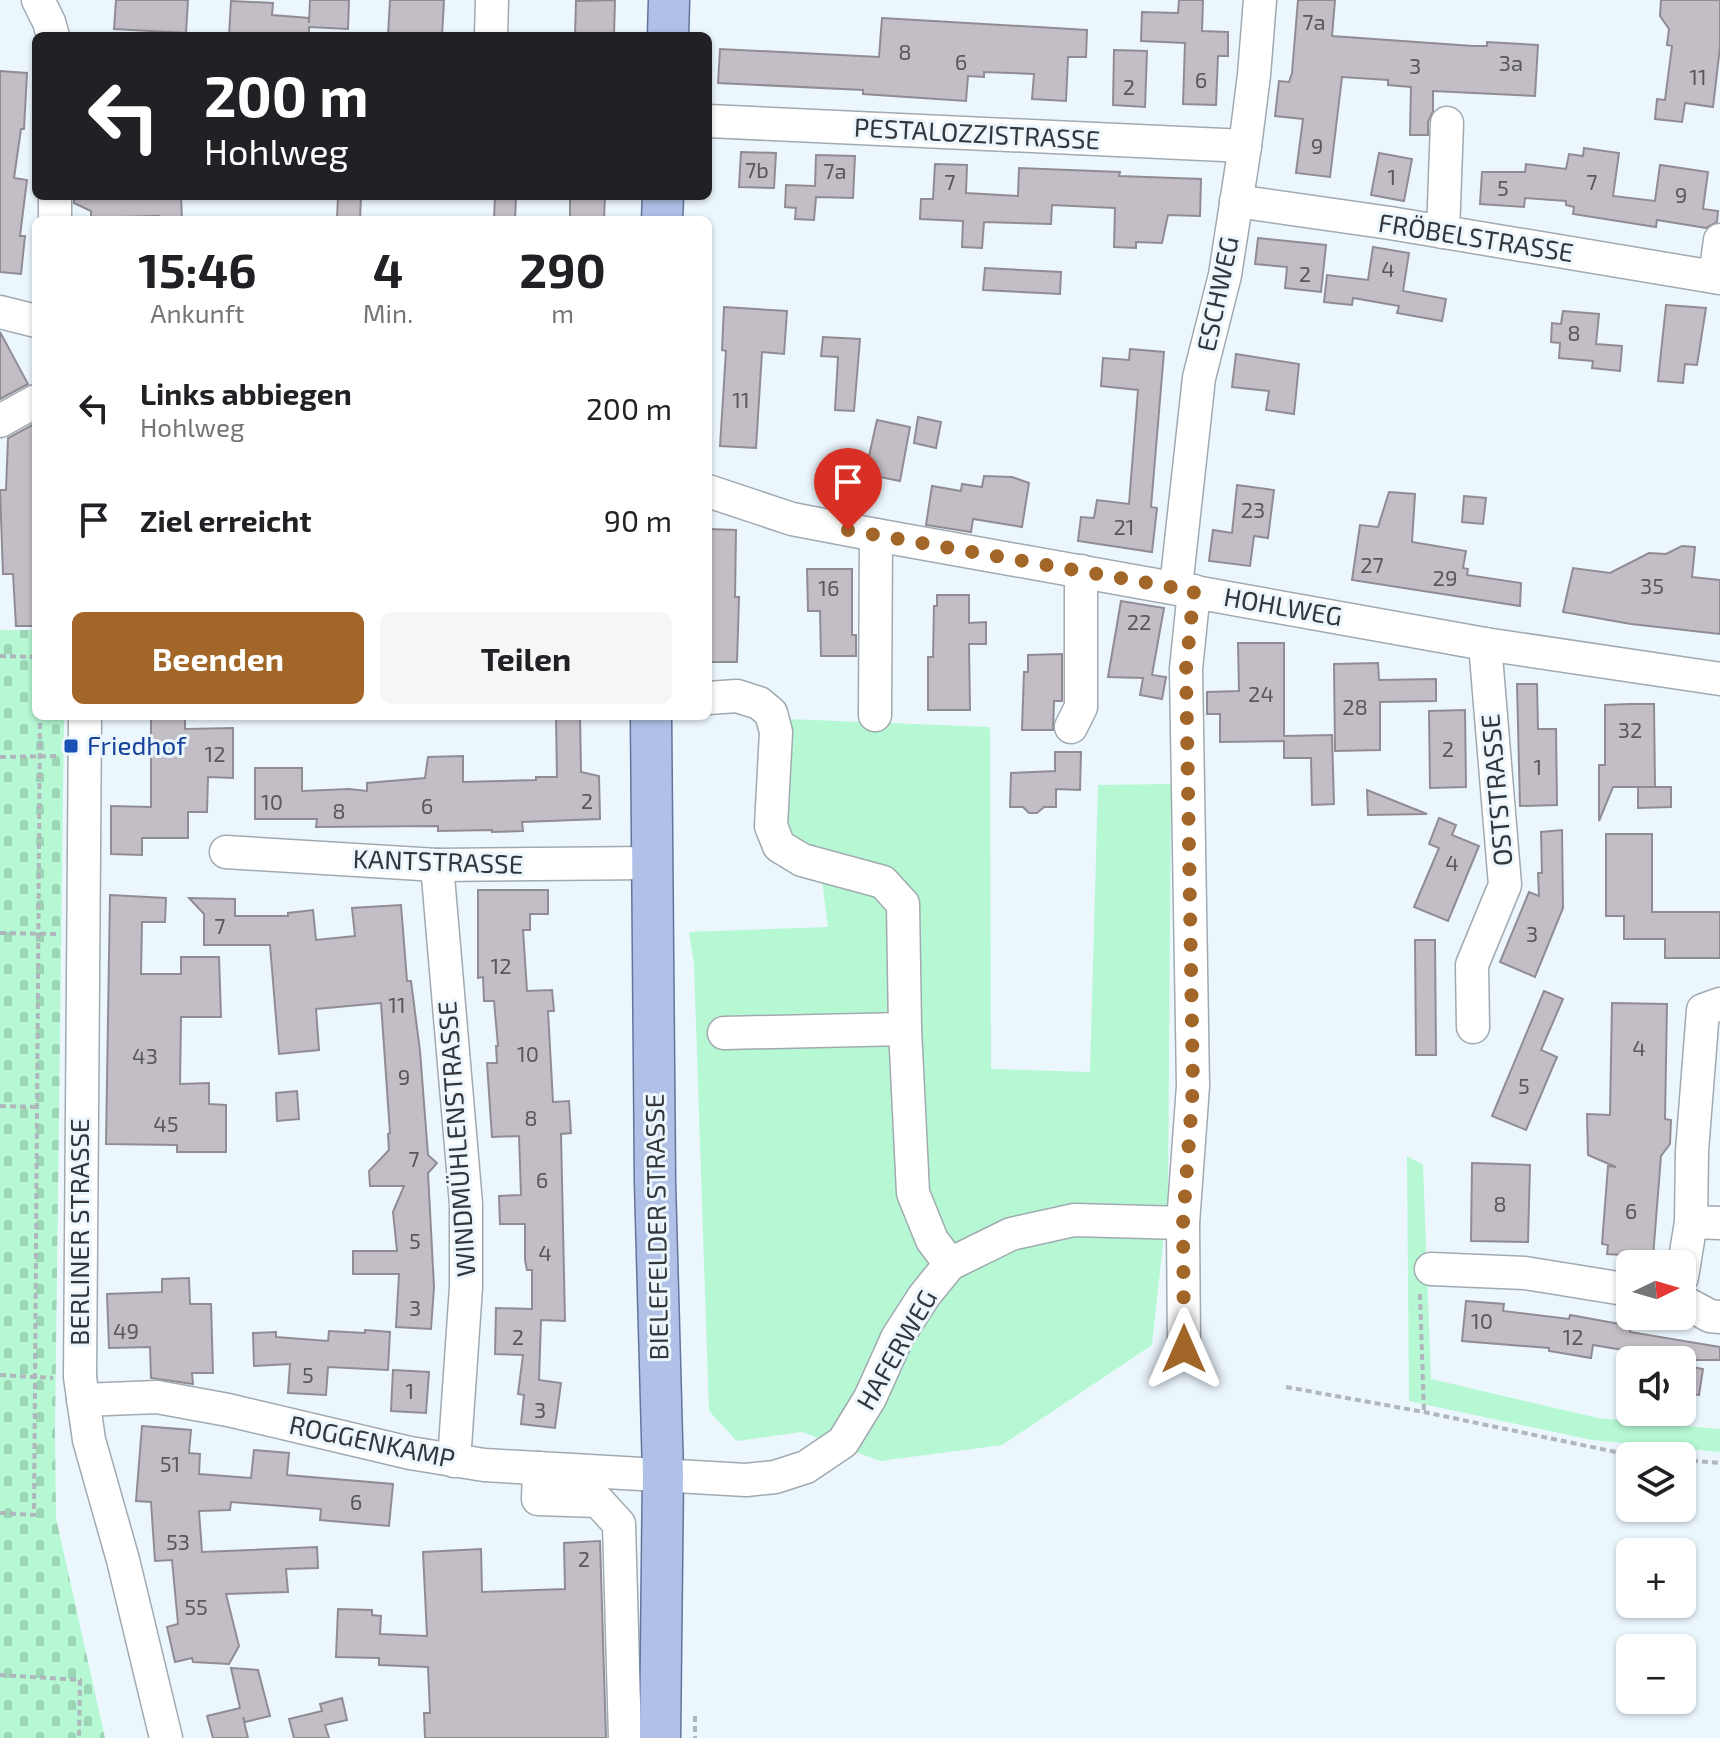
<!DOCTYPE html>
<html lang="de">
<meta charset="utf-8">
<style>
body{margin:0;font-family:"Exo 2",sans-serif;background:#f6f6f6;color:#202124;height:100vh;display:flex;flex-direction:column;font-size:30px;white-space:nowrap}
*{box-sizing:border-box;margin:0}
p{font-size:26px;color:#757577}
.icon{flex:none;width:44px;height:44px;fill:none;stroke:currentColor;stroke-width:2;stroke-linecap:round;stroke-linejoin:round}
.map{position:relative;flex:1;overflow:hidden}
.sheet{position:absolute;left:32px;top:216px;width:680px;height:504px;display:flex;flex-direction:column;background:#fff;border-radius:12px;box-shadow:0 2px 6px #0004}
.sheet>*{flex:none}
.hud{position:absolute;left:32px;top:32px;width:680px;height:168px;border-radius:12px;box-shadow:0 2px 6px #0004;background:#202124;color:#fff;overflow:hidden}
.needle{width:52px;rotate:85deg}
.buttons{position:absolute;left:1616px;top:1250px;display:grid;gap:16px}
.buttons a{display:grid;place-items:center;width:80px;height:80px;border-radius:12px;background:#fff;box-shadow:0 2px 6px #0004;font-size:40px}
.pin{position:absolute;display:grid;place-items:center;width:68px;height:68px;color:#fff;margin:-82px -34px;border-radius:50% 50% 50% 0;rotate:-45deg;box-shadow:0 0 8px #0007}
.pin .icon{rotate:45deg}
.me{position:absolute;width:88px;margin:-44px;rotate:0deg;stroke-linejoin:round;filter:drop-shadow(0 0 6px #0008)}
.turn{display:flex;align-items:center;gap:28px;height:168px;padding:0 40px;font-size:36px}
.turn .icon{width:104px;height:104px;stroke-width:2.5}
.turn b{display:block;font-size:56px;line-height:68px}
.eta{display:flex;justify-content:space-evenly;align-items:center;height:136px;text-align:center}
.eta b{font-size:48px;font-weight:700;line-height:56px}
.primary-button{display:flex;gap:16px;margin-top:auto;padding:16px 40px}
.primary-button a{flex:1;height:92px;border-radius:12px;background:#a26629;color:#fff;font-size:32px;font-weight:700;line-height:92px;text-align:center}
.primary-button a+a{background:#f6f6f6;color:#202124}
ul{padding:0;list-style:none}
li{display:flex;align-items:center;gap:24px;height:112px;padding:0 40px}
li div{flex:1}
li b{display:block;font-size:30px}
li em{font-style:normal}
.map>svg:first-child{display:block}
.green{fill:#b5f8d3}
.cemetery{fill:url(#cemetery-stones)}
.building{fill:#c3bdc6;stroke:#918c94;stroke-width:2}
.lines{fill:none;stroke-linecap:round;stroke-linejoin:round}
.minor-casing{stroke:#a1aab1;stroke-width:35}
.major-casing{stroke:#63759f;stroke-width:43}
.path{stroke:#afb7bc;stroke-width:4;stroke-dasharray:6 4;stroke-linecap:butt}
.minor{stroke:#fff;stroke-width:32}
.major{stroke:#b0c0e6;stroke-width:40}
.route{stroke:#a26629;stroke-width:14;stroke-dasharray:0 25.2}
.transit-dot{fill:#1a4fb4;stroke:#ecf6fd;stroke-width:3}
.labels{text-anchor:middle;stroke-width:6;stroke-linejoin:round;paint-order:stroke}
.number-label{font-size:22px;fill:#58585d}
.street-label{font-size:26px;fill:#34373a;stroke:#ecf6fd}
.transit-label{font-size:26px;fill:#164399;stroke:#ecf6fd;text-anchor:start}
</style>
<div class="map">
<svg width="1720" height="1738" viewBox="0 0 1720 1738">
<defs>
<pattern id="cemetery-stones" width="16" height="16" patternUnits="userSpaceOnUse" patternTransform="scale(2)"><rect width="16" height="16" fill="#b5f8d3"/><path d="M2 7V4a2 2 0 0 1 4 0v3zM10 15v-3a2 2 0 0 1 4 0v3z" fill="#9cd5b6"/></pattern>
</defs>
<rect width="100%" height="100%" fill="#ecf6fd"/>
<g class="green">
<polygon points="787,719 990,727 991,1069 1090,1072 1098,785 1171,784 1168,1197 1152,1345 1002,1445 880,1461 802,1432 737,1441 709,1411 694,964 689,932 828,927 818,851 788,831"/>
<polygon points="1407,1156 1423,1165 1431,1379 1598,1418 1720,1429 1720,1452 1592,1440 1409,1401"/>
</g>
<polygon class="cemetery" points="0,630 36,630 36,716 64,716 55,1430 56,1518 105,1738 0,1738"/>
<g class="building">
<polygon points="116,0 188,0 186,33 114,29"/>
<polygon points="310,0 349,0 348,29 309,27 309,36 229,36 231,1 273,3 272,15 309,18 309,23"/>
<polygon points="390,0 444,0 442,36 388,36"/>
<polygon points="615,0 614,36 575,36 576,1"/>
<polygon points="1179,0 1203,0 1202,31 1228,32 1228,56 1218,56 1216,105 1183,104 1185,43 1141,41 1142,12 1178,13"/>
<polygon points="1298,0 1335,0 1332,36 1473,46 1487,46 1487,42 1538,45 1535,96 1433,91 1433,111 1428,122 1428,135 1410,135 1411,87 1388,85 1388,80 1342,77 1330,177 1296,173 1303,119 1275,116 1279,81 1289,82 1292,73"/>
<polygon points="1661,0 1720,0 1720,47 1713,107 1685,103 1682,122 1655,119 1657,99 1665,100 1672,46 1667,45 1669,29 1660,16"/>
<polygon points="882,18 1087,30 1086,57 1068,57 1066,101 1032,99 1034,74 984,72 984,77 968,76 966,101 863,94 863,90 718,83 720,49 879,57"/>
<polygon points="1114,50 1147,51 1145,107 1113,105"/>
<polygon points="0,71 27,73 24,129 21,129 14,178 27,180 20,236 25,236 21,274 0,272"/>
<polygon points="1584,148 1619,153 1613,196 1655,201 1660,165 1708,172 1703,209 1718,211 1717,222 1706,228 1657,220 1656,227 1573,214 1574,207 1566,205 1566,201 1525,198 1524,207 1480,204 1482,172 1525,172 1526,164 1566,169 1569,154 1583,156"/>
<polygon points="741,152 776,153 774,188 739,187"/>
<polygon points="1379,153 1412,159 1404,201 1371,195"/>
<polygon points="816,155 855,156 853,198 816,197 814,220 795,219 796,208 785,207 786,185 815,186"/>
<polygon points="935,164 967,165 966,193 1018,196 1019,168 1120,172 1119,176 1201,179 1200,216 1168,215 1162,243 1136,242 1136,248 1114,247 1115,208 1052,205 1051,224 984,222 982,248 962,247 963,221 920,219 921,199 933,199"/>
<polygon points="74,196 181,196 182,220 160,220 159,216 122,217 120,220 91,218 91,211 74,203"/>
<polygon points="338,196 361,198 360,220 337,218"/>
<polygon points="495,196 516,197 515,220 494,220"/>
<polygon points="570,196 605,196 604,220 570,220"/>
<polygon points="1258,238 1326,245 1321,292 1285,288 1287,267 1255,264"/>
<polygon points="1373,247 1409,253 1403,291 1446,299 1442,321 1397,313 1399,306 1353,298 1352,305 1324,302 1327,275 1368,280"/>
<polygon points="985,268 1061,272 1060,294 983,290"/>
<polygon points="1666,305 1706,308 1697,365 1685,364 1683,383 1658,381"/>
<polygon points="724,307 787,311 784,354 762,352 756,448 720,446 726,351 722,350"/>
<polygon points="1563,311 1599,314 1596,344 1622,346 1620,371 1592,368 1593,361 1559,358 1560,343 1551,342 1552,323 1561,324"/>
<polygon points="0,332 28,384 0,399"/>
<polygon points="823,337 860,339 854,411 835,410 838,357 821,356"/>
<polygon points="1130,349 1164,352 1151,507 1157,508 1152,552 1078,541 1081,517 1094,518 1097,500 1129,504 1138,390 1101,386 1103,358 1129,360"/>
<polygon points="1236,354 1299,364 1294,414 1266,410 1269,391 1232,387"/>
<polygon points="918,417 941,422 936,448 914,443"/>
<polygon points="877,420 910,427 900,481 865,474"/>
<polygon points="36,423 36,626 16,626 13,574 3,574 0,490 6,490 8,438"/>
<polygon points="984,476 1012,477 1029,483 1022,527 973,519 971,532 926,525 932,486 961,491 962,484 982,487"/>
<polygon points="1237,485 1274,490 1268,538 1254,536 1250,566 1209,561 1213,530 1232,533"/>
<polygon points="1389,492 1415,494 1412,542 1466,551 1463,568 1468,569 1467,575 1521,583 1520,606 1352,580 1360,525 1378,527"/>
<polygon points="1464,496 1486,498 1483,524 1462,522"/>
<polygon points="708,529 736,530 735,597 739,597 737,662 708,662"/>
<polygon points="1682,546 1695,547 1692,577 1720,580 1720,634 1631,624 1563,612 1573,568 1610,573 1649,553 1666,554"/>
<polygon points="807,569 852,569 852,635 856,635 856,656 821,656 820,611 808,611"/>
<polygon points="937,595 969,595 969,623 986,622 986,644 969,644 970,710 928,710 928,657 933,657 934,606 937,606"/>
<polygon points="1121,601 1164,608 1152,675 1166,677 1162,699 1140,695 1143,678 1108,677"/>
<polygon points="1238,643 1284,643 1284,736 1332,735 1334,804 1312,805 1311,758 1284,758 1284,741 1220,742 1220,714 1207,714 1207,692 1239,691"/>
<polygon points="1062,654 1062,701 1054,701 1053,730 1022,730 1024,672 1028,672 1028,655"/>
<polygon points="1378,663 1379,680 1436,679 1436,701 1380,702 1380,750 1335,751 1334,664"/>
<polygon points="1517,684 1537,684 1538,729 1556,729 1557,805 1520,806"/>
<polygon points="1629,704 1654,704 1655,787 1613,787 1599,821 1599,765 1605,765 1605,705"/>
<polygon points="1465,710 1466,787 1430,788 1429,711"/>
<polygon points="151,716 185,716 185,729 233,728 233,778 208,777 207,812 188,812 188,838 142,838 142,855 111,854 111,806 151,807"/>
<polygon points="556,716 580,716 581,772 599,776 600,819 522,822 523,831 492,832 492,830 438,831 438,826 316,827 317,819 255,819 255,768 302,768 302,791 349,789 367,791 367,783 425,778 428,757 463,756 463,782 536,780 536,777 557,777"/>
<polygon points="1055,752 1081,752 1080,790 1056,789 1056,807 1044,807 1037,813 1029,813 1023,807 1010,807 1011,773 1055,771"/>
<polygon points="1638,787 1671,787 1671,807 1638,808"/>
<polygon points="1367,790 1427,814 1426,814 1368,815"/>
<polygon points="1439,818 1456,825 1452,835 1479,846 1448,921 1414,907 1439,848 1429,844"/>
<polygon points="1562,830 1563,908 1535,977 1500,962 1529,892 1539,896 1538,873 1542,873 1541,832"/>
<polygon points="1606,834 1652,834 1652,912 1720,912 1720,958 1665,958 1665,939 1624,939 1624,916 1606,916"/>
<polygon points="478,890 548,890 548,914 530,914 530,930 523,930 527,991 552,990 554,1011 548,1011 553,1102 569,1101 571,1133 561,1134 565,1321 541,1320 539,1380 561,1383 555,1428 521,1424 524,1395 518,1394 523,1355 495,1354 496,1308 532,1309 532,1270 527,1270 525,1260 525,1224 500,1224 499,1196 521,1195 519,1136 492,1137 487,1063 497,1063 496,1046 498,1046 494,1001 484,1001 483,977 478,978"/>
<polygon points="110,895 166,898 165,922 142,922 141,974 181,974 181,957 219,957 221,1017 181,1017 180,1084 209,1083 209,1104 226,1105 226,1152 177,1152 177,1145 106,1144"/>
<polygon points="189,898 235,899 235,916 288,916 288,913 313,910 316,940 355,936 352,908 401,905 407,981 411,981 420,1051 428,1155 437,1163 428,1173 434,1287 431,1329 396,1327 399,1274 353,1274 353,1251 397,1251 393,1212 404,1186 370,1186 369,1171 389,1150 388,1134 390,1133 381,1003 316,1009 319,1050 279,1054 270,945 204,945 204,914"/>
<polygon points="1415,940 1435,940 1436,1055 1416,1055"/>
<polygon points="1544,991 1563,999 1541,1050 1557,1057 1526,1130 1492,1116"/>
<polygon points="1612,1003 1667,1004 1665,1119 1671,1120 1670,1144 1661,1156 1653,1257 1607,1254 1608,1245 1602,1244 1608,1166 1616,1167 1588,1155 1587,1114 1610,1115"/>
<polygon points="297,1091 299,1119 277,1121 276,1093"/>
<polygon points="1472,1163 1530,1165 1528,1242 1471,1241"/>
<polygon points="189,1278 190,1304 211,1304 213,1373 192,1373 193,1384 151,1378 150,1347 109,1348 107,1294 162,1292 162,1279"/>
<polygon points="1466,1301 1504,1304 1503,1311 1569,1319 1570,1315 1631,1326 1630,1332 1720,1347 1720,1360 1640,1360 1641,1353 1593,1345 1591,1358 1549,1351 1549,1348 1462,1341"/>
<polygon points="365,1330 390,1332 388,1370 328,1367 326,1395 288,1393 290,1364 254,1366 253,1333 276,1332 276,1337 328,1341 329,1331 365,1333"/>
<polygon points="1682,1365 1703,1369 1699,1395 1682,1392"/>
<polygon points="393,1370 429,1372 426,1413 391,1411"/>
<polygon points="142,1426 191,1430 189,1453 200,1454 199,1474 251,1478 254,1450 289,1453 287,1475 393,1484 389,1526 320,1520 321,1509 231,1502 230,1510 199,1511 202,1552 317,1547 318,1568 286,1569 288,1592 226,1594 239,1646 229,1664 193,1662 192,1658 175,1662 167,1627 178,1624 172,1560 155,1561 151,1502 136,1501"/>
<polygon points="600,1541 606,1738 425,1738 424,1713 430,1713 428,1667 379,1665 379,1658 336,1657 338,1609 372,1610 372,1615 381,1616 380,1634 427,1636 423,1552 481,1549 482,1592 565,1589 564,1543"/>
<polygon points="231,1668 258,1670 270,1716 245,1722 243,1717 248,1738 213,1738 207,1716 240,1708"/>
<polygon points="342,1698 347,1720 325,1725 329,1738 294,1738 289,1719 322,1711 320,1704"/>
</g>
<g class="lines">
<g class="minor-casing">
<g id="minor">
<polyline points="38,0 49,22 53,36"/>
<polyline points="491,36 492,0"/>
<polyline points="708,121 1245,146"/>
<polyline points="1236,201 1390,223 1720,278"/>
<polyline points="55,220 55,196"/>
<polyline points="1443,232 1447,123"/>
<polyline points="1715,277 1720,240"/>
<polyline points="0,312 36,321"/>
<polyline points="0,421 36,401"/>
<polyline points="708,491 792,519 876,535 1485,644 1720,679"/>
<polyline points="1176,587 1199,378 1225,275 1245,146 1254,75 1260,0"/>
<polyline points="708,698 737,696 759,703 771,713 776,732 771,826 779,846 802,860 883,882 903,904 905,1029 913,1193 932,1240 950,1264"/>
<polyline points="875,715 876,535"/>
<polyline points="85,716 80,1377 89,1440 123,1560 166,1738"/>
<polyline points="1071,727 1081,707 1081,571"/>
<polyline points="226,852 437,865 651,863"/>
<polyline points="437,865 466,1204 466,1287 454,1461"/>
<polyline points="1473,1027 1472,965 1505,885 1485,644"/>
<polyline points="724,1033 905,1029"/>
<polyline points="1691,1222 1720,1223"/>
<polyline points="1431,1269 1525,1273 1630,1290"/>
<polyline points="1682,1277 1691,1222 1692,1151 1703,1010 1720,1004"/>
<polyline points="1682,1301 1710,1316 1720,1317"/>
<polyline points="1184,1349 1183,1223 1193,1086 1186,669 1194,591"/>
<polyline points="83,1400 157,1397 228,1410 410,1453 484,1465 746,1480 775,1477 806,1467 843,1442 870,1398 897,1338 924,1296 950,1264 1011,1234 1074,1220 1183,1223"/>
<polyline points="539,1468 538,1499 598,1501 619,1524 625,1738"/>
</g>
</g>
<g class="major-casing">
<g id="major">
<polyline points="668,36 669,0"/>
<polyline points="662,220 663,196"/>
<polyline points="651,716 655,1182 663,1474 660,1738"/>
</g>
</g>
<g class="path">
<polyline points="0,656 36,657"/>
<polyline points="0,757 58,756"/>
<polyline points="0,933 57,934"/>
<polyline points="0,1106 39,1107"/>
<polyline points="1420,1294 1424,1412"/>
<polyline points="0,1375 53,1378"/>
<polyline points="1286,1387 1424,1412 1635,1456"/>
<polyline points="1682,1460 1720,1463"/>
<polyline points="0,1513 34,1515 40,716"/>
<polyline points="0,1675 80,1680 79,1738"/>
<polyline points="695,1716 695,1738"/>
</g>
<use href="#minor" class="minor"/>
<use href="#major" class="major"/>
</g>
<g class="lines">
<polyline class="route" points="848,530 1194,591 1186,669 1193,1086 1183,1223 1184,1349"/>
</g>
<rect class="transit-dot" x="63" y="738" width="16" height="16" rx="4"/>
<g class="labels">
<g class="number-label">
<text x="1314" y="30">7a</text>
<text x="905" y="60">8</text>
<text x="961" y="70">6</text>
<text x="1511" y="71">3a</text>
<text x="1415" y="74">3</text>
<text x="1698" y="85">11</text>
<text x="1201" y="88">6</text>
<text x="1129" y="95">2</text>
<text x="1317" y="154">9</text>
<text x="757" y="178">7b</text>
<text x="835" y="179">7a</text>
<text x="1392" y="185">1</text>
<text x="950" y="190">7</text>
<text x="1592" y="190">7</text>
<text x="1503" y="196">5</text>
<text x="1681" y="203">9</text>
<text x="1388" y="277">4</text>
<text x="1305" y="282">2</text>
<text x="1574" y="341">8</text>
<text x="741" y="408">11</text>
<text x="1253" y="518">23</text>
<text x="1124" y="535">21</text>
<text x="1372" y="573">27</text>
<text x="1445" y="586">29</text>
<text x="1652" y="594">35</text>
<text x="829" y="596">16</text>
<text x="1139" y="630">22</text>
<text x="1261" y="702">24</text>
<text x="1355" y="715">28</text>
<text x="1630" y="738">32</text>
<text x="1448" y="757">2</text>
<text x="215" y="762">12</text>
<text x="1538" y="775">1</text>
<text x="587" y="809">2</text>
<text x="272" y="810">10</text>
<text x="427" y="814">6</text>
<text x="339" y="819">8</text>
<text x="1452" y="871">4</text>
<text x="220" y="934">7</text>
<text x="1532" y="942">3</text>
<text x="501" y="974">12</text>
<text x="397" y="1013">11</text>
<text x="1639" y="1056">4</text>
<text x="528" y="1062">10</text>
<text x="145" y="1064">43</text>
<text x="404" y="1085">9</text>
<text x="1524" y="1094">5</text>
<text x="531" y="1126">8</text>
<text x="166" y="1132">45</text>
<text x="414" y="1167">7</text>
<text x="542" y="1188">6</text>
<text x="1500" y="1212">8</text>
<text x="1631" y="1219">6</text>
<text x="415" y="1249">5</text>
<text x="545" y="1261">4</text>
<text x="415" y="1316">3</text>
<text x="1482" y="1329">10</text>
<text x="126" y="1339">49</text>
<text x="518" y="1345">2</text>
<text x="1573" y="1345">12</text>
<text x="308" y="1383">5</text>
<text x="410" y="1399">1</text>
<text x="540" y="1418">3</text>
<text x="170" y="1472">51</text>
<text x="356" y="1510">6</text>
<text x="178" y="1550">53</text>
<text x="584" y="1567">2</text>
<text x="196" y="1615">55</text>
</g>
<g class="street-label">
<text transform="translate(977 134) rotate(3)" y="9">PESTALOZZISTRASSE</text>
<text transform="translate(1476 238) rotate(9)" y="9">FRÖBELSTRASSE</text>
<text transform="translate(1218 294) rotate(-78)" y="9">ESCHWEG</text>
<text transform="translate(1283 607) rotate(10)" y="9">HOHLWEG</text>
<text transform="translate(1497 790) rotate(-95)" y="9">OSTSTRASSE</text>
<text transform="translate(438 862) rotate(2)" y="9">KANTSTRASSE</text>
<text transform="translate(457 1139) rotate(-94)" y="9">WINDMÜHLENSTRASSE</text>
<text transform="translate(657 1227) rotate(-91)" y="9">BIELEFELDER STRASSE</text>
<text transform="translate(80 1232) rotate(-90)" y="9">BERLINER STRASSE</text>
<text transform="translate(897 1350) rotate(-60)" y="9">HAFERWEG</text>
<text transform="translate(372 1442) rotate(12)" y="9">ROGGENKAMP</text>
</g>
<g class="transit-label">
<text x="87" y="755">Friedhof</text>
</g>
</g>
</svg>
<div class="buttons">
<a><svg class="needle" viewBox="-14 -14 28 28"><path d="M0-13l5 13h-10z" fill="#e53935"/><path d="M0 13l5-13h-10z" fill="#757577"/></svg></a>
<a><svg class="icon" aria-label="sound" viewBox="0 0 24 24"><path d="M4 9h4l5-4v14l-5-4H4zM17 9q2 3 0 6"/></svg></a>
<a><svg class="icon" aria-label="layers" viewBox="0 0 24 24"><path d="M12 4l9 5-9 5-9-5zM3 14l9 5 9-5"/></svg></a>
<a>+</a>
<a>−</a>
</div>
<div class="pin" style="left:848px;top:530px;background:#d93025"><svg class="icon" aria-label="arrive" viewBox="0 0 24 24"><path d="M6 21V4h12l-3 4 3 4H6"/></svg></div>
<svg class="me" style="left:1184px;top:1349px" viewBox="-20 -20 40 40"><path d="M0-17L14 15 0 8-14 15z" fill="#a26629" stroke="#fff" stroke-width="4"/></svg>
<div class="hud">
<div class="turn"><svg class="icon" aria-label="left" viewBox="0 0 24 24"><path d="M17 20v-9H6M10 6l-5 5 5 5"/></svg><div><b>200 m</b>Hohlweg</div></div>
</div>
<section class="sheet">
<div class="eta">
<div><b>15:46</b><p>Ankunft</p></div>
<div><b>4</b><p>Min.</p></div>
<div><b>290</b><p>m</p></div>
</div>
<ul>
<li><svg class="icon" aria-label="left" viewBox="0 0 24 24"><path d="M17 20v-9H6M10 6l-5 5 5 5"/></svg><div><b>Links abbiegen</b><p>Hohlweg</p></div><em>200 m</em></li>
<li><svg class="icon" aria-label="arrive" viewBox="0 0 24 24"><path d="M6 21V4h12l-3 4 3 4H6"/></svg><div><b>Ziel erreicht</b></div><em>90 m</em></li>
</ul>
<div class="primary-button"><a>Beenden</a><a>Teilen</a></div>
</section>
</div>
